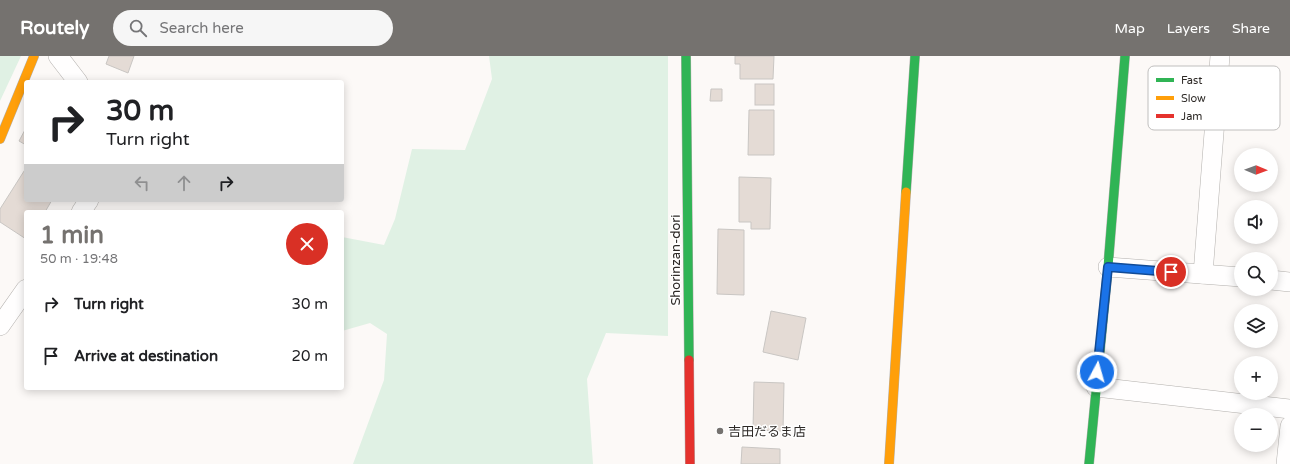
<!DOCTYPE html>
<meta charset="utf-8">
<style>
body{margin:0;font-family:"Varela Round","Noto Sans JP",sans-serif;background:#f6f6f6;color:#202124;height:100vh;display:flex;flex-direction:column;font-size:15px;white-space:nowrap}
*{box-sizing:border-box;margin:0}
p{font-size:13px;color:#757577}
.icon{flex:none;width:22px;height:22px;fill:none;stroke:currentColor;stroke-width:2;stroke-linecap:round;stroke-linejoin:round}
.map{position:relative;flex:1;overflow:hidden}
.details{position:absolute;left:24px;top:154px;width:320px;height:180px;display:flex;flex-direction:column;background:#fff;border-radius:4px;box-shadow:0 2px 10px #0003}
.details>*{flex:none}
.guide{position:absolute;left:24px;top:24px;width:320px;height:122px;border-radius:4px;box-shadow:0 2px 10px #0003;background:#fff;color:#202124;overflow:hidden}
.needle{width:26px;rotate:91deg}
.controls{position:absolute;left:1234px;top:92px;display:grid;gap:8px}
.controls a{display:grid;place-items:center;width:44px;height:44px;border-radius:50%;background:#fff;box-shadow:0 2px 10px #0003;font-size:20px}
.pin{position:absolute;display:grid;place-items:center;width:34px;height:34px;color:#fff;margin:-17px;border:2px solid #fff;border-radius:50%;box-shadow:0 1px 4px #0007}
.me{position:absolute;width:44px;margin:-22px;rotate:6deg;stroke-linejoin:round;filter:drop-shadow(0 0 3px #0008)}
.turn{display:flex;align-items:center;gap:14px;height:84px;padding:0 16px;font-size:18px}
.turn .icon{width:52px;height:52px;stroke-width:2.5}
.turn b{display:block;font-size:28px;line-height:34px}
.lanes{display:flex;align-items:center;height:38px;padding:0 16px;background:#0003;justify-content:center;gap:20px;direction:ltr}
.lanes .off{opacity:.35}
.round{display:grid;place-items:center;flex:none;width:42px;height:42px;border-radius:21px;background:#f6f6f6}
.headline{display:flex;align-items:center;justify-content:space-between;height:68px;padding:0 16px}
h1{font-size:24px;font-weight:800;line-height:30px;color:#75726f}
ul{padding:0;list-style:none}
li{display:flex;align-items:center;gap:12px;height:52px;padding:0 16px}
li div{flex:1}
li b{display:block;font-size:15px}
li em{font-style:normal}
header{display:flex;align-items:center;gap:24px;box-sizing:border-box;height:56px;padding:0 20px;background:#75726f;color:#fff}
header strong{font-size:19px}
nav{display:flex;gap:22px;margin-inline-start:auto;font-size:14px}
.search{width:280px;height:36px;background:#f6f6f6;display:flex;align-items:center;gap:10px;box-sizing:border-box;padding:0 14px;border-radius:22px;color:#757577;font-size:15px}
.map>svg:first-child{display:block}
.green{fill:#e0f1e4}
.building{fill:#e4dbd5;stroke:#c9c6c3}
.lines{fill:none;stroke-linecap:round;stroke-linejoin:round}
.street-casing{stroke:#b3b0ad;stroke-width:20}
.fast-casing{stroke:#b3b0ad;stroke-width:10}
.slow-casing{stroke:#b3b0ad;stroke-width:10}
.jam-casing{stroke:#b3b0ad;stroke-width:10}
.street{stroke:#fffefe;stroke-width:19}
.fast{stroke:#30b455;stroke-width:9}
.slow{stroke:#ff9f0a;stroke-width:9}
.jam{stroke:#e5322d;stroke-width:9}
.route-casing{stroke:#114b97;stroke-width:10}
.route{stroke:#1a73e8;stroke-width:7}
.poi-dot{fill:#75726f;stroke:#fff;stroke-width:1.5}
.labels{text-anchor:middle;stroke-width:3;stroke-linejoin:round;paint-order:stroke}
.street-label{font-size:13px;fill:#2d2926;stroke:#fff}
.poi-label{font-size:13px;fill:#2d2926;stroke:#fff;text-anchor:start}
.key{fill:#fff;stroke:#c0bfbe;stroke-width:1}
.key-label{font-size:11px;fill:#2d2926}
</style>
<header>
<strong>Routely</strong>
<div class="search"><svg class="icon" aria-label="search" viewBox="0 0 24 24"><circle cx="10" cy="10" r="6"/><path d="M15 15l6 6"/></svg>Search here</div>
<nav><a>Map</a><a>Layers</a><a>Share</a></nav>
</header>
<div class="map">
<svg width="1290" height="408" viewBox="0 0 1290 408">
<rect width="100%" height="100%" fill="#fcf9f7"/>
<g class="green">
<polygon points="0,0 21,0 0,45"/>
<polygon points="489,0 668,0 668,280 606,277 587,323 593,408 353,408 384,324 387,278 370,267 342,275 342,181 384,189 395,163 412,93 465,94 492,23"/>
</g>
<g class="building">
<polygon points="109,0 134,0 128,17 106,8"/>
<polygon points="735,0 774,0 773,23 740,23 740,8 735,8"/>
<rect x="755" y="28" width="19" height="21"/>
<polygon points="711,33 722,33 722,45 710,45"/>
<polygon points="749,54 774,54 774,99 748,99"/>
<polygon points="26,72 26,89 19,85"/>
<polygon points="26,112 26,144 52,144 45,156 26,156 26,183 0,166 0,153"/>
<polygon points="739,121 771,122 770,173 751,173 751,166 739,166"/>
<polygon points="718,173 744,174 744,239 717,238"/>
<polygon points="771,255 806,262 798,304 763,296"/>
<polygon points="754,326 784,327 783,375 753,374"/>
<polygon points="742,391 780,393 780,408 741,408"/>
</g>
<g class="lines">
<g class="street-casing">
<g id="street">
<polyline points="58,0 78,26"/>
<polyline points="81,156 89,144"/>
<polyline points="1108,211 1241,221"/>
<polyline points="1203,218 1220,0"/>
<polyline points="1271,224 1290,226"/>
<polyline points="0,270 26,233"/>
<polyline points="1096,331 1290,353"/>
<polyline points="1286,408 1290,370"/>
</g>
</g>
<g class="fast-casing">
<g id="fast">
<polyline points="686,0 689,304"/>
<polyline points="906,136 915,0"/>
<polyline points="1089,408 1108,211 1125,0"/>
</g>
</g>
<g class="slow-casing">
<g id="slow">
<polyline points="0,83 34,0"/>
<polyline points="889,408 906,136"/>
</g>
</g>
<g class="jam-casing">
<polyline id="jam" points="689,304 690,408"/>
</g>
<use href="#street" class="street"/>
<use href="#fast" class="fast"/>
<use href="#slow" class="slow"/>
<use href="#jam" class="jam"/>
</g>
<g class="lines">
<g class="route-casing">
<polyline id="route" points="1097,316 1108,211 1171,216"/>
</g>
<use href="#route" class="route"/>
</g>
<circle class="poi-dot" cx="720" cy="375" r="4"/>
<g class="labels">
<g class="street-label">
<text transform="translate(675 204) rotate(-90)" y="5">Shorinzan-dori</text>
</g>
<g class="poi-label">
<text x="728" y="380">吉田だるま店</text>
</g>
</g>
<rect x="1148" y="10" width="132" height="64" rx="6" class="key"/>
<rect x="1156" y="22" width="18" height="4" fill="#30b455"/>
<rect x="1156" y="40" width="18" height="4" fill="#ff9f0a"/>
<rect x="1156" y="58" width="18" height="4" fill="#e5322d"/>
<g class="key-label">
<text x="1181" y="28">Fast</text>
<text x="1181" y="46">Slow</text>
<text x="1181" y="64">Jam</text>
</g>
</svg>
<div class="controls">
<a><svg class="needle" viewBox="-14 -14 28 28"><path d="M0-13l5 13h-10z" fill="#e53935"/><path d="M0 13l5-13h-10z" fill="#757577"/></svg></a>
<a><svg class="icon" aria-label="sound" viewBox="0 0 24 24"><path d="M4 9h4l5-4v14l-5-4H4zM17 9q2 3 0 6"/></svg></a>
<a><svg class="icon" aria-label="search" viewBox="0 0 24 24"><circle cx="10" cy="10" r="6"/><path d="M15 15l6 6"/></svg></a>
<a><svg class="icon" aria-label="layers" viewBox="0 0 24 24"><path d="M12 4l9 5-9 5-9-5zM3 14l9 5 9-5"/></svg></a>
<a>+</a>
<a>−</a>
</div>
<div class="pin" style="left:1171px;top:216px;background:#d93025"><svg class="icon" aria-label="arrive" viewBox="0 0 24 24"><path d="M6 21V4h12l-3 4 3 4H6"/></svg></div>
<svg class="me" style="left:1097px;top:316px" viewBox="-20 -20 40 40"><circle r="17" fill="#1a73e8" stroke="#fff" stroke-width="3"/><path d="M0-11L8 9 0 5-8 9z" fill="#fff"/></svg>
<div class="guide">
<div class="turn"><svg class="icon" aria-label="right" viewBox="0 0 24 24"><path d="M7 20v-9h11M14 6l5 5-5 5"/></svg><div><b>30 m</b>Turn right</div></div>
<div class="lanes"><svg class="icon off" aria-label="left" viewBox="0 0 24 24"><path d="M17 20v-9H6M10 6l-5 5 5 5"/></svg><svg class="icon off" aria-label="ahead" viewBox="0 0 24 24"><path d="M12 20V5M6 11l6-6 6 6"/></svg><svg class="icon" aria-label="right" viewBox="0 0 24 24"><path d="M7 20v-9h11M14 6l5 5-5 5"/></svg></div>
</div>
<section class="details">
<div class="headline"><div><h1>1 min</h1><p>50 m · 19:48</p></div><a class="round" style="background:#d93025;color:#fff"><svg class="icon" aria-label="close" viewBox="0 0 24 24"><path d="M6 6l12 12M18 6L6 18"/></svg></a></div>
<ul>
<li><svg class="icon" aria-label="right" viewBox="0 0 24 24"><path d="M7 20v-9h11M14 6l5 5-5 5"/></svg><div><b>Turn right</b></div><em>30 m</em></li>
<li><svg class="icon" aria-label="arrive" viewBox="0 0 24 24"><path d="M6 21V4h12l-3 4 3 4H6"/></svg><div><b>Arrive at destination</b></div><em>20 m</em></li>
</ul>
</section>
</div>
